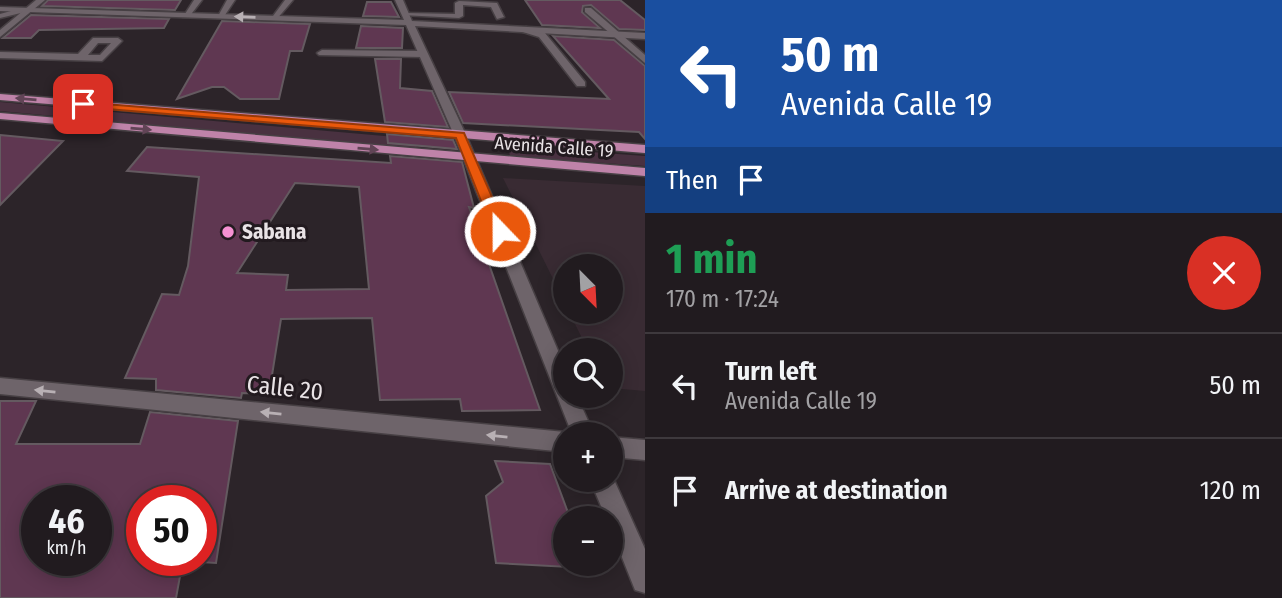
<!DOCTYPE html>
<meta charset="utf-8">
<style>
body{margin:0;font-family:"Fira Sans Condensed",sans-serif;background:#2d282c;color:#f1f3f6;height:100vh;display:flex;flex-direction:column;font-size:26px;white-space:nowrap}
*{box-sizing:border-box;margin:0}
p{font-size:23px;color:#a2a1a4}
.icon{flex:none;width:38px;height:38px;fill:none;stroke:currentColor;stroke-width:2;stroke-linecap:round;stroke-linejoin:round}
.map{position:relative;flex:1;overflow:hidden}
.panel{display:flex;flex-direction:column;background:#211b1f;width:637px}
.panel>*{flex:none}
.guide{background:#1a4fa0;color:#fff;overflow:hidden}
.needle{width:46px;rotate:156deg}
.controls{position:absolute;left:553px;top:254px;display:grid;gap:14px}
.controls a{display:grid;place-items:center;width:70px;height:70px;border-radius:50%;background:#211b1f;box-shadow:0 4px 18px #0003,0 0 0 2px #3e393d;font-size:35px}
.speed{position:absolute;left:21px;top:485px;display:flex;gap:14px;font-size:35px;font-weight:700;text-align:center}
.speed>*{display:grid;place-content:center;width:91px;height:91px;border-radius:50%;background:#211b1f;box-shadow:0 4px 18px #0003,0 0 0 2px #3e393d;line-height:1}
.speed small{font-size:18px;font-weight:400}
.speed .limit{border:10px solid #d22;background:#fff;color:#111}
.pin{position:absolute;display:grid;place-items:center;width:60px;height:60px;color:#fff;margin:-30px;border-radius:14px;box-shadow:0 4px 10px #0006}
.me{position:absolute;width:77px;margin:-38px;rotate:338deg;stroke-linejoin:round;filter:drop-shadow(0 0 5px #0008)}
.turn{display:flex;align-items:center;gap:24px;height:147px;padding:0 21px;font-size:32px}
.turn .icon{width:91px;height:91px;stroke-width:2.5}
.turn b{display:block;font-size:49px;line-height:60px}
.then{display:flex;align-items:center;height:66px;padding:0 21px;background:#0003;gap:14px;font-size:26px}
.round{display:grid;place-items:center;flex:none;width:74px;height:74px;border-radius:37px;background:#2d282c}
.summary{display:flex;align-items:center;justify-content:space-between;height:119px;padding:0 21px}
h1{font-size:42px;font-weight:700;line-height:52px;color:#1e9e55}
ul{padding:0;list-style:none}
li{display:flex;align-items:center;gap:21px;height:105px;padding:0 21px;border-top:2px solid #3e393d}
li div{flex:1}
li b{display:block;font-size:26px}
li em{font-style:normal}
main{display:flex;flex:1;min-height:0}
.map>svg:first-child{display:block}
.built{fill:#392b33}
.green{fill:#493140}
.building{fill:#5f3751;stroke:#645a60;stroke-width:2;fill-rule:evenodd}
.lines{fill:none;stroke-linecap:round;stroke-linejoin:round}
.service-casing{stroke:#474044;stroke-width:3}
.minor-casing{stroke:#474044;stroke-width:3}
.tertiary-casing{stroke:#474044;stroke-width:3}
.secondary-casing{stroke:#474044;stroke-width:3}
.primary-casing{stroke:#474044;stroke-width:3}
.service{fill:#6e646a;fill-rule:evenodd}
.minor{fill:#6e646a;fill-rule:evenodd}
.tertiary{fill:#6e646a;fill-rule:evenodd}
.secondary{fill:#6e646a;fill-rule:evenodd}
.primary{fill:#bf83a9;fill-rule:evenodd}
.oneway{fill:#b8b0b4}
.oneway2{fill:#614456}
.route{fill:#ea580c;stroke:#983908;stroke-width:2}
.poi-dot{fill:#f591d2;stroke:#221a1f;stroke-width:2.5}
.labels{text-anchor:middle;stroke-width:6;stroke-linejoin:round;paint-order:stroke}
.far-street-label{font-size:18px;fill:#e9e3e6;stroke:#221a1f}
.poi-label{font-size:21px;font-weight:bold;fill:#e9e3e6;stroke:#221a1f;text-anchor:start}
.near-street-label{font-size:24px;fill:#e9e3e6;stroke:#221a1f}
</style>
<main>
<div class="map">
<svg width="645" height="598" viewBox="0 0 645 598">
<rect width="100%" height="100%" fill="#2c2429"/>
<polygon class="built" points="503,178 645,186 645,391 611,388 611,350 588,350 569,312 611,312 611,266 565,266 565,303"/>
<g class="green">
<polygon points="0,102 418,139 416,149 0,111"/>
<polygon points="508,146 645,156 645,166 510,156"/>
</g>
<g class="building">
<polygon points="48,0 181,0 175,10 42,6"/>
<polygon points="525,0 620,0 645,20 645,30 619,29 591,5 583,6 582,12 600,28 542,25"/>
<polygon points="367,2 391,2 399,17 363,16"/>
<polygon points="31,15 169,19 164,28 39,30 31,38 3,38"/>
<polygon points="222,21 310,24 302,51 290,51 279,99 240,99 224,87 212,87 177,99"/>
<polygon points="361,26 403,28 402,48 356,48"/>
<polygon points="553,36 614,40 645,66 645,139 639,132 463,123 449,92 609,99"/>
<polygon points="375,59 401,59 400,88 432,91 448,127 385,122"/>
<polygon points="387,134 453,140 457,149 388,143"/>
<polygon points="0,135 63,141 0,205"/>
<path d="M 147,147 L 391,163 L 390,156 L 462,162 L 474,208 L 469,207 L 540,410 L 462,411 L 460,399 L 380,400 L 372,318 L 281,319 L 269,394 L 242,393 L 241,398 L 156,390 L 156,379 L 125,378 L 162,294 L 179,295 L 188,266 L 199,177 L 127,171 ZM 295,183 L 359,187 L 369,289 L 286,290 L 288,275 L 237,273 Z"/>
<path d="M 0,401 L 36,401 L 16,444 L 140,444 L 150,412 L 238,421 L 216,563 L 201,562 L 201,500 L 142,500 L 142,560 L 183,560 L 176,598 L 0,598 ZM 37,500 L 96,500 L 96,560 L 37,560 Z"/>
<polygon points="495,461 550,464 570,518 565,518 565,564 587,564 588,568 496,563 486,496 503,482"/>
</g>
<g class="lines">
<g class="service-casing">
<g id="service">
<polygon points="194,0 202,0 189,17 183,17"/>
<polygon points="227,0 235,0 223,18 217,18"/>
<polygon points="285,0 293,0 276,20 270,20"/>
<polygon points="459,1 497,3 504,17 497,19 491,7 463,5 463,16 459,18 402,15 406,13 455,14 455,3"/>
<polygon points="22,8 25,12 0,18 0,14"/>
<polygon points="585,8 591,8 645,55 645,63 585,12"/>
<polygon points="526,27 545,33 585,82 585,86 577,86 539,37 523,32"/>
<path d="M 93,38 L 118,38 L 122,41 L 102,61 L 0,58 L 0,52 L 78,54 ZM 98,43 L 111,43 L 100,55 L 88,55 Z"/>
<polygon points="322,50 422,51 427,54 422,57 319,55 317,53"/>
</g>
</g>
<g class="minor-casing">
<g id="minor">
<polygon points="395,0 403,0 412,21 645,33 645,39 415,26 466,135 460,139 454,135 406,25 0,11 0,7 404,20"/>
<polygon points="0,378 565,432 569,434 565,434 565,452 0,394"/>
<polygon points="611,437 645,440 645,460 611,457"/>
</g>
</g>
<g class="tertiary-casing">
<polygon id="tertiary" points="36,0 45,0 0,37 0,30"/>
</g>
<g class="secondary-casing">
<g id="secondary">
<polygon points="460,131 466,135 565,367 565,396 577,396 594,434 572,434 454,135"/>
<polygon points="611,473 645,549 645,593 635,590 611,530 611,518 606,518 590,480 611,480"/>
</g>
</g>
<g class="primary-casing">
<g id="primary">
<polygon points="0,94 645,145 645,153 0,100"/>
<polygon points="0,113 645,168 645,176 0,119"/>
</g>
</g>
<use href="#service" class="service"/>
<use href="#minor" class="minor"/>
<use href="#tertiary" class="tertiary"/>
<use href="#secondary" class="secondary"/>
<use href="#primary" class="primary"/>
</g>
<defs><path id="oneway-solid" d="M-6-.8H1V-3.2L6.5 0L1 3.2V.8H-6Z" transform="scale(1.75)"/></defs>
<g class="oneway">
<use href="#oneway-solid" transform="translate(245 17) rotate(-178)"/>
<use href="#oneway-solid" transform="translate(45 391) rotate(-174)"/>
<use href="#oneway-solid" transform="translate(271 413) rotate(-174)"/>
<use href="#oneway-solid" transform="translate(497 436) rotate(-174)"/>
</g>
<g class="oneway2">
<use href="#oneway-solid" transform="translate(26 99) rotate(-175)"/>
<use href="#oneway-solid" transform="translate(141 129) rotate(5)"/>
<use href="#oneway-solid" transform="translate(368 149) rotate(5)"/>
</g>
<polygon class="route" points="80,102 464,133 507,231 500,236 493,231 456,138 83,107"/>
<circle class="poi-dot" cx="228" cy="232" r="7"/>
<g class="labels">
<g class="far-street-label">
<text transform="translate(554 147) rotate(4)" y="6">Avenida Calle 19</text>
</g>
<g class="poi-label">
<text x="242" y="239">Sabana</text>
</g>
<g class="near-street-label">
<text transform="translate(285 388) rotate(6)" y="8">Calle 20</text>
</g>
</g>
</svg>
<div class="controls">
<a><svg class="needle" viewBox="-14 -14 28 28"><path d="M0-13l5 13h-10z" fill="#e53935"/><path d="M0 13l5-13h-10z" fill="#a2a1a4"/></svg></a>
<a><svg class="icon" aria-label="search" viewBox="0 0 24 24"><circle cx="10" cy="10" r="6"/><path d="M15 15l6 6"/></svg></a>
<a>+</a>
<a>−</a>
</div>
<div class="speed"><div>46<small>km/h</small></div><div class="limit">50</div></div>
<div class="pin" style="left:83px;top:104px;background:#d93025"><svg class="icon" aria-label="arrive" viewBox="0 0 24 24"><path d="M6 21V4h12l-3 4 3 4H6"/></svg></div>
<svg class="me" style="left:500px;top:231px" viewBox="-20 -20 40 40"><circle r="17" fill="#ea580c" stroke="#fff" stroke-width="3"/><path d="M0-11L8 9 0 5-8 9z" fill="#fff"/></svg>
</div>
<section class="panel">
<div class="guide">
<div class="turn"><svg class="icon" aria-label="left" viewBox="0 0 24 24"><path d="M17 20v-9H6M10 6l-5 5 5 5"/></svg><div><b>50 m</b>Avenida Calle 19</div></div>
<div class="then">Then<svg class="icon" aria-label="arrive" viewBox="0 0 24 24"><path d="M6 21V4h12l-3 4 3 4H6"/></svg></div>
</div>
<div class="summary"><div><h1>1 min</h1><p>170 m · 17:24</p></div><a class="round" style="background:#d93025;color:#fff"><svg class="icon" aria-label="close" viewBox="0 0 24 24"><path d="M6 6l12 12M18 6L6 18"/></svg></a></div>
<ul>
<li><svg class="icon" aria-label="left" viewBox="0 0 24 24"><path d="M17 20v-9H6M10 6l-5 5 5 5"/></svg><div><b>Turn left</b><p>Avenida Calle 19</p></div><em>50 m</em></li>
<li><svg class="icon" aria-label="arrive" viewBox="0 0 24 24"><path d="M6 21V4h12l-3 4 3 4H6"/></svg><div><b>Arrive at destination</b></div><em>120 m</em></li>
</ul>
</section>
</main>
